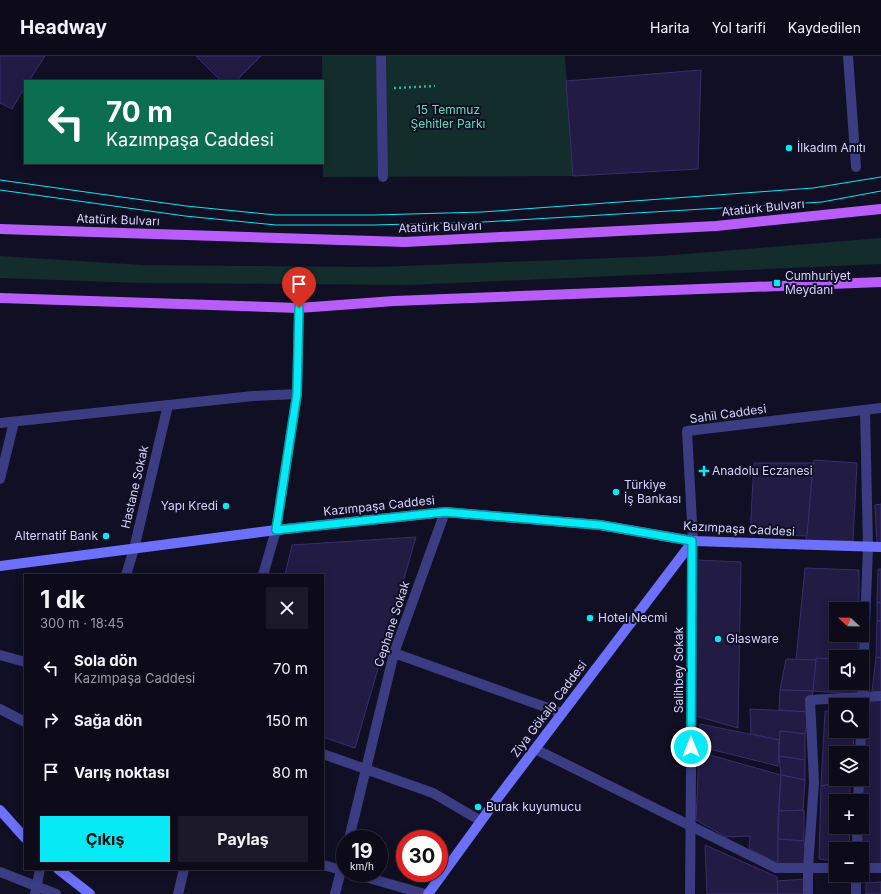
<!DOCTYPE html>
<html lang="tr">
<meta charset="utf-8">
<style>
body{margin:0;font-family:Inter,sans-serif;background:#1b1927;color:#f1f3f6;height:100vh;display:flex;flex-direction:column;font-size:15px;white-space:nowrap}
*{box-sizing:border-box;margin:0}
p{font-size:13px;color:#9a9ba2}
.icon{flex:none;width:22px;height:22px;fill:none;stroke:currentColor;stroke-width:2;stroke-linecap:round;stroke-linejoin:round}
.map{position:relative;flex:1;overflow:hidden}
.side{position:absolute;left:24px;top:518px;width:300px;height:296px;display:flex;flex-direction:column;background:#0d0b1a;border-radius:0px;box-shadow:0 2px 10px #0003,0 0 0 1px #2d2b39}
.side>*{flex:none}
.hud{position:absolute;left:24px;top:24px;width:300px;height:84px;border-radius:0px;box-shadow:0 2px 10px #0003,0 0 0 1px #2d2b39;background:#0b6e4f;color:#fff;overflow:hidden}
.needle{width:26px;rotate:292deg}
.fabs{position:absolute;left:829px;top:546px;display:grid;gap:8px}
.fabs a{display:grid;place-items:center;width:40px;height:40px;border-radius:0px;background:#0d0b1a;box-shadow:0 2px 10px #0003,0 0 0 1px #2d2b39;font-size:20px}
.speed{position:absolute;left:336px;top:774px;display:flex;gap:8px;font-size:20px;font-weight:700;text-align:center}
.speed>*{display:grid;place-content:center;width:52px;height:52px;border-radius:50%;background:#0d0b1a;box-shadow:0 2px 10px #0003,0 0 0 1px #2d2b39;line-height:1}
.speed small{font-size:10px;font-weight:400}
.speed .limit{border:6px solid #d22;background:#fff;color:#111}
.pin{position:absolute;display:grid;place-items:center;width:34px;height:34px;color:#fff;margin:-41px -17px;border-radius:50% 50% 50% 0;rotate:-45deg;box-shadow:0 0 4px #0007}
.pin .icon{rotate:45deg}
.me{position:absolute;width:44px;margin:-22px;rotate:0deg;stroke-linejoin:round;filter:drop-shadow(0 0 3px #0008)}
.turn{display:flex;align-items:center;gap:14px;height:84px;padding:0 16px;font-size:18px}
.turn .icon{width:52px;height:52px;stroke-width:2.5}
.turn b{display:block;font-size:28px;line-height:34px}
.round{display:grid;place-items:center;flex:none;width:42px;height:42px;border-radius:0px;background:#1b1927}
.headline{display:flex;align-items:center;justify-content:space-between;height:68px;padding:0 16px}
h1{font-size:24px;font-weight:700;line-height:30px}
.button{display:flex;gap:8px;margin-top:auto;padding:8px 16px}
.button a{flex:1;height:46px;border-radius:0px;background:#07e9f5;color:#111;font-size:16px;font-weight:700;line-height:46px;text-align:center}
.button a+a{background:#1b1927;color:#f1f3f6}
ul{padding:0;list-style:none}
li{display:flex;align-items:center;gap:12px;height:52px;padding:0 16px}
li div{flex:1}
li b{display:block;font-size:15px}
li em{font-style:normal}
header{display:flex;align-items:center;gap:24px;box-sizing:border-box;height:56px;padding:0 20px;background:#0d0b1a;border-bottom:1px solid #2d2b39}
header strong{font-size:19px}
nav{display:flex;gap:22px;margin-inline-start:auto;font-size:14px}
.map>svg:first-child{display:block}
.green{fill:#122d2b}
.building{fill:#221b44;stroke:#382e6f}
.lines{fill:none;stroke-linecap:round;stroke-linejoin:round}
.path{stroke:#32b2a4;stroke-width:2.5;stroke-dasharray:2 3;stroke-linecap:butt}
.service{stroke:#3b3c81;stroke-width:10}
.pedestrian{stroke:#3b3c81;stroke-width:10}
.minor{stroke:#3b3c81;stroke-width:10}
.tertiary{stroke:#3b3c81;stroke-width:10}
.secondary{stroke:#6c70fb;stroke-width:10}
.primary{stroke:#b85dfa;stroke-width:10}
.tram{stroke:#07e9f5;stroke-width:1}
.route-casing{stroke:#05979f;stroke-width:10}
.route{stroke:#07e9f5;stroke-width:7}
.poi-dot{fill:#07e9f5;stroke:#110f23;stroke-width:1.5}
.labels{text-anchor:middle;stroke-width:4;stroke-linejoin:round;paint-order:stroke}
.park-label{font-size:12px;fill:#60dcb7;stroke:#110f23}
.poi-label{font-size:12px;fill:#d5d2fe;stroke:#110f23;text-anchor:start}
.street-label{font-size:12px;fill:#d5d2fe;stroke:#110f23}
</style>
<header>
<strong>Headway</strong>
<nav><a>Harita</a><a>Yol tarifi</a><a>Kaydedilen</a></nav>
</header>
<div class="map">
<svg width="881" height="838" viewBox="0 0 881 838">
<rect width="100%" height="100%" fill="#110f23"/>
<g class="green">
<polygon points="322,0 565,0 573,120 323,121"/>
<polygon points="881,182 881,208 410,229 140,227 0,222 0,200 143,209 377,211 661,200"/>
</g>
<g class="building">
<polygon points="0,0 45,0 29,25 25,25 25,31 12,53 0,47"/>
<polygon points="196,0 261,0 236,25 221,25"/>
<polygon points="701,14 698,113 573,120 566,25"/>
<polygon points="814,404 857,407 853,485 806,485"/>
<polygon points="754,407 813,407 807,480 750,478"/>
<polygon points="881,448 881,488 877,488 875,449"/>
<polygon points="416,481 355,692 323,681 323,519 285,519 292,489"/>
<polygon points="696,504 741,506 738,672 696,660"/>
<polygon points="805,512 859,514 859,553 836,553 836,579 858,579 858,601 836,601 836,604 796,604"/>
<polygon points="878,513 881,513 881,547 877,546"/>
<polygon points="877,546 881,547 881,565 877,565"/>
<polygon points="877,565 881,565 881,602 876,601"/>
<polygon points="876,601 881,602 881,636 872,635"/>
<polygon points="816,602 836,603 836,627 858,627 858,638 813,635"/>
<polygon points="786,603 816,604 813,635 780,634"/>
<polygon points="780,634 813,635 810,656 779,654"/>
<polygon points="881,640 881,812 862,812 862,641"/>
<polygon points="750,653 810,656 805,678 780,675 780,684 751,678"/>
<polygon points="836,654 836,675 854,675 853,697 836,697 836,723 851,723 850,724 821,730 825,655"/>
<polygon points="700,668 779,684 778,710 701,691"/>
<polygon points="780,675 805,678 805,704 779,700"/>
<polygon points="699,696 781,719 778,760 778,808 749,792 750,780 726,781 696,764"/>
<polygon points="779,700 805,704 805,724 781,719"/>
<polygon points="781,719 805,724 803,754 779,755"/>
<polygon points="850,724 850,745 836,745 836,771 850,771 849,793 836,793 836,805 819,803 821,730"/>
<polygon points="804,754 804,785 778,783 779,755"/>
<polygon points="778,783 804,785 808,812 778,808"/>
<polygon points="705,789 777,821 778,838 707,838"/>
<polygon points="805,823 805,838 778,838 777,825"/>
<polygon points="881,826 881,838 866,838 866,827"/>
</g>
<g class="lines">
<polyline class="path" points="394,32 435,30"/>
<polyline class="service" points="848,0 856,111"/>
<polyline class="pedestrian" points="381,0 383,121"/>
<g class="minor">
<polyline points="0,367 253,340 297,338 299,252"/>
<polyline points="0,423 14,366"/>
<polyline points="126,519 134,493 168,349"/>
<polyline points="263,519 276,474 297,338"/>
<polyline points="394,597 562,657"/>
<polyline points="0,599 25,606"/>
<polyline points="862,649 868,491 865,354"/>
<polyline points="0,653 25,666"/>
<polyline points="535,693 776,812 836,812"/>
<polyline points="860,697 861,675"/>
<polyline points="323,698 433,737 481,765"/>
<polyline points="858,745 859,723"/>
<polyline points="349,783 394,597 445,456"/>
<polyline points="857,793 857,771"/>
<polyline points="323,809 345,815"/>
<polyline points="862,812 881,812"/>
<polyline points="351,817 425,838"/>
<polyline points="856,819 856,838"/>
<polyline points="35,838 40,813"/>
<polyline points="178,838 184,813"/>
<polyline points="335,838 345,799"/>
<polyline points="690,838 693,485 687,375 881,352"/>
<polyline points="808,838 808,812 814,726 810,644 881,640"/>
</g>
<polyline class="tertiary" points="0,816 56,838"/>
<g class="secondary">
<polyline points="0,510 276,474 445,456 600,469 693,485 881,491"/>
<polyline points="0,754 25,782"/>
<polyline points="58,813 90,838"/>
<polyline points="428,838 497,743 693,485"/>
</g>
<g class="primary">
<polyline points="0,173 405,186 716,170 881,153"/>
<polyline points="0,242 299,252 394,245 881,226"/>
</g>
<g class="tram">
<polyline points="0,124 186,150 276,159 374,159 482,156 813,132 881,121"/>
<polyline points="0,134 185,160 276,169 374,169 483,166 822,146 881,135"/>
</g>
</g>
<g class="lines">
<g class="route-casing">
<polyline id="route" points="299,252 297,338 276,474 445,456 600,469 692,485 691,691"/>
</g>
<use href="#route" class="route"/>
</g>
<g class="poi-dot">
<circle cx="789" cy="92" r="4"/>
<rect x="773" y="223" width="8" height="8" rx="2"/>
<path d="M702 409h4v4h4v4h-4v4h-4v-4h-4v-4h4z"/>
<circle cx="616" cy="436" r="4"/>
<circle cx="226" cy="450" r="4"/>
<circle cx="106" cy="480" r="4"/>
<circle cx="590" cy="562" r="4"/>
<circle cx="718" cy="583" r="4"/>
<circle cx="478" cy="751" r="4"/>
</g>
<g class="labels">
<g class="park-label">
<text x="448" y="58">15 Temmuz<tspan x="448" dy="14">Şehitler Parkı</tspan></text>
</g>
<g class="poi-label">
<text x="797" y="96">İlkadım Anıtı</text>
<text x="785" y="224">Cumhuriyet<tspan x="785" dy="14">Meydanı</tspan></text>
<text x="712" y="419">Anadolu Eczanesi</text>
<text x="624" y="433">Türkiye<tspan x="624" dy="14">İş Bankası</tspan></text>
<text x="218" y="454" text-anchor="end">Yapı Kredi</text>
<text x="98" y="484" text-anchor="end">Alternatif Bank</text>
<text x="598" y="566">Hotel Necmi</text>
<text x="726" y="587">Glasware</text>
<text x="486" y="755">Burak kuyumucu</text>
</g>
<g class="street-label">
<text transform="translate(763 152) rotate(-6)" y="4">Atatürk Bulvarı</text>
<text transform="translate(118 164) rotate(2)" y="4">Atatürk Bulvarı</text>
<text transform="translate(440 171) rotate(-2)" y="4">Atatürk Bulvarı</text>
<text transform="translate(728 358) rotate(-8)" y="4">Sahil Caddesi</text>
<text transform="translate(135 431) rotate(-77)" y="4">Hastane Sokak</text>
<text transform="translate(379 450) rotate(-6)" y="4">Kazımpaşa Caddesi</text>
<text transform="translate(739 473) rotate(3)" y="4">Kazımpaşa Caddesi</text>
<text transform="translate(392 568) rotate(-72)" y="4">Cephane Sokak</text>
<text transform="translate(679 614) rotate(-90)" y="4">Salihbey Sokak</text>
<text transform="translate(549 653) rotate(-53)" y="4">Ziya Gökalp Caddesi</text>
</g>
</g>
</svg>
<div class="fabs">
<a><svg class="needle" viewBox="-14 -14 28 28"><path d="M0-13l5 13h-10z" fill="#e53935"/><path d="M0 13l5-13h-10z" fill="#9a9ba2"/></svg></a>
<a><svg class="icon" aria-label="sound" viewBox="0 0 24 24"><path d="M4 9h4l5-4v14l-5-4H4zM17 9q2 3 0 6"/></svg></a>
<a><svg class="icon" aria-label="search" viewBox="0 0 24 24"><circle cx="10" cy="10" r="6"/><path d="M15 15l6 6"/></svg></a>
<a><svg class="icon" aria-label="layers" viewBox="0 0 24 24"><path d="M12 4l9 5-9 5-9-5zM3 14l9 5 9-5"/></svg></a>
<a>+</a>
<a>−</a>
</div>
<div class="speed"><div>19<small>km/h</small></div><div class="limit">30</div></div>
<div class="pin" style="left:299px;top:252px;background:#d93025"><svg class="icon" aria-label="arrive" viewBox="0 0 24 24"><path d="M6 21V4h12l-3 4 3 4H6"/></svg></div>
<svg class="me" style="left:691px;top:691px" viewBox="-20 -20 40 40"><circle r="17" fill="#07e9f5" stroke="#fff" stroke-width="3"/><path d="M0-11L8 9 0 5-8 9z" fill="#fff"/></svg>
<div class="hud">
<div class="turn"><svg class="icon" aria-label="left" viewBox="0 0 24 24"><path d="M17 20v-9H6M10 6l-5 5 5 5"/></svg><div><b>70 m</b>Kazımpaşa Caddesi</div></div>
</div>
<section class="side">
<div class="headline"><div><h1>1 dk</h1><p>300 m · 18:45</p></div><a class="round"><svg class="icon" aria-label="close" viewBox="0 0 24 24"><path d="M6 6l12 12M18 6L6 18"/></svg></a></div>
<ul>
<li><svg class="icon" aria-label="left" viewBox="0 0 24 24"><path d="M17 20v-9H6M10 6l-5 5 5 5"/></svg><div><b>Sola dön</b><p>Kazımpaşa Caddesi</p></div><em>70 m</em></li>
<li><svg class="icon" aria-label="right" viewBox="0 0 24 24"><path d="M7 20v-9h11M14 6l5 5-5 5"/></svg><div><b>Sağa dön</b></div><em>150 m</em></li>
<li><svg class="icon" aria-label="arrive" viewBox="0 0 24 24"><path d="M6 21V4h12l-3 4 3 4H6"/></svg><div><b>Varış noktası</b></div><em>80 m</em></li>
</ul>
<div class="button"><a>Çıkış</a><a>Paylaş</a></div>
</section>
</div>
